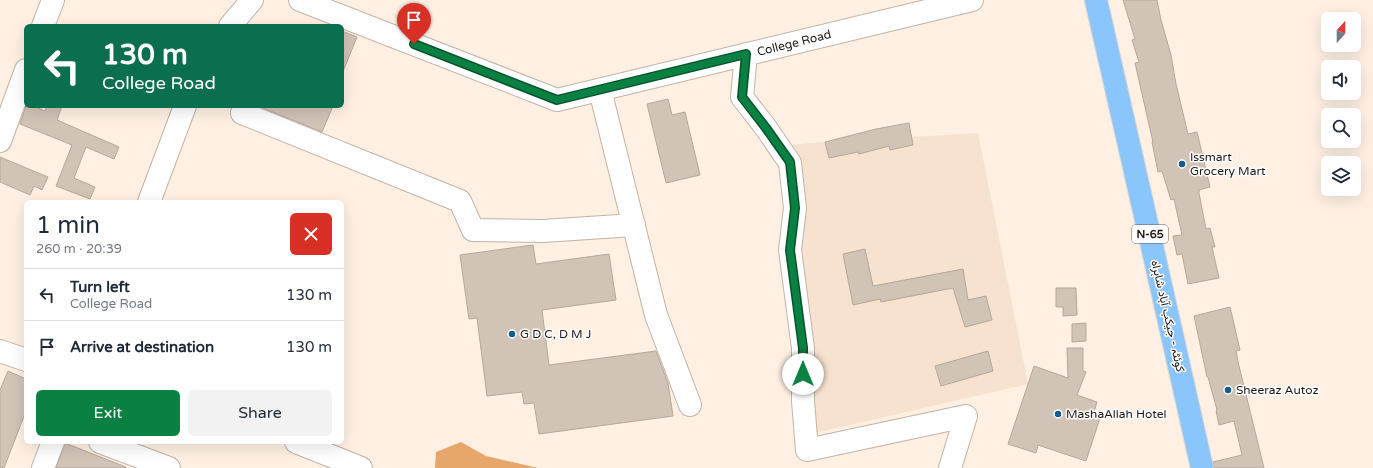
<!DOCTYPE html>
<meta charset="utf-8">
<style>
body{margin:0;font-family:"Varela Round",Vazirmatn,sans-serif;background:#f2f2f3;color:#1f2937;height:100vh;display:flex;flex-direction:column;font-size:15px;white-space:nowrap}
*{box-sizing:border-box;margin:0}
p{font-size:13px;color:#747a83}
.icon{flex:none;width:22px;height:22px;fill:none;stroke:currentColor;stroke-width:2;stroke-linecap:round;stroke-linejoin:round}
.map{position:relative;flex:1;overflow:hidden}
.drawer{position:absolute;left:24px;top:200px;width:320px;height:244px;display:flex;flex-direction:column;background:#fff;border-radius:6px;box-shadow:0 4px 16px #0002}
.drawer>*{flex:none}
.guide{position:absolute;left:24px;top:24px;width:320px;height:84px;border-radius:6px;box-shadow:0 4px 16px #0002;background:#0b6e4f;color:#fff;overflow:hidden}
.needle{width:26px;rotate:21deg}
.buttons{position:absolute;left:1321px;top:12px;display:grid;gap:8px}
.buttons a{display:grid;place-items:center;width:40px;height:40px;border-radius:6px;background:#fff;box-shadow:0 4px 16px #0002;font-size:20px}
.pin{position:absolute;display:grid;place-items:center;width:34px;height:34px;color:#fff;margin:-41px -17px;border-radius:50% 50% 50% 0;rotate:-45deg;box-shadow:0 0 4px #0007}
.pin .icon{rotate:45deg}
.me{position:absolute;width:44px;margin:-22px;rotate:0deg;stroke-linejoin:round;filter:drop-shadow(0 0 3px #0008)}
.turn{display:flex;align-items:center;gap:14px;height:84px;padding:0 12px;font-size:18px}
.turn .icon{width:52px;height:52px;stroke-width:2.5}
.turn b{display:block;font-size:28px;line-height:34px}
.round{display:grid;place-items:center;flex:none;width:42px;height:42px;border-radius:6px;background:#f2f2f3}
.overview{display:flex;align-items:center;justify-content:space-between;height:68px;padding:0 12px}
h1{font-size:24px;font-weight:600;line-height:30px}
.action{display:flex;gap:8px;margin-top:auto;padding:8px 12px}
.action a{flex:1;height:46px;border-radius:6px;background:#0b8043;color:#fff;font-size:16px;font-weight:600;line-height:46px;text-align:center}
.action a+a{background:#f2f2f3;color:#1f2937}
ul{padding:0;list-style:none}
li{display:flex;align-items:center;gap:12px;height:52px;padding:0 12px;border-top:1px solid #e0e1e3}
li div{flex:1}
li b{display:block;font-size:15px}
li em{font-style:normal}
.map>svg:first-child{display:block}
.built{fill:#f7e2d0}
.water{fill:#e8a76a}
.building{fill:#d2c3b7;stroke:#b5a79b}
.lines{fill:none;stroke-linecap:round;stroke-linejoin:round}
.minor-casing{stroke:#c2b3a7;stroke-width:24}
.highway-casing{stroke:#d6d5d5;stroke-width:24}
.minor{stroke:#fff;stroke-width:22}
.highway{stroke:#8ac6fc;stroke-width:22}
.route-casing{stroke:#07532c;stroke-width:10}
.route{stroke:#0b8043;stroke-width:7}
.poi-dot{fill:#145c90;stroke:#fff;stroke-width:1.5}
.labels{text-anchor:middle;stroke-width:3;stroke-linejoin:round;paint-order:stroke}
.shield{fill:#fff;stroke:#625d5a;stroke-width:1}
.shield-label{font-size:11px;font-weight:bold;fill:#1e1814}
.street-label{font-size:12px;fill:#1e1814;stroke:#fff}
.poi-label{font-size:12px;fill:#1e1814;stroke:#fff;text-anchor:start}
</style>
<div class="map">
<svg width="1373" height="468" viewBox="0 0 1373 468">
<rect width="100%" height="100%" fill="#fff0e3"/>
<polygon class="built" points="978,133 1028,384 807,435 793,145 810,143"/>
<polygon class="water" points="461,442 486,456 538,468 435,468 436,452"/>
<g class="building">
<polygon points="1123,0 1157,0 1161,20 1171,55 1176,84 1188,134 1197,132 1210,187 1199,190 1199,193 1206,229 1210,228 1215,247 1212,247 1219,278 1188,284 1182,254 1177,255 1173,236 1182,235 1174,199 1171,200 1162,171 1158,172 1152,142 1153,142 1135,63 1139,62 1132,40 1135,39"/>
<polygon points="342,31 357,37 342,74"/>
<polygon points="668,99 672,115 685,112 700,175 666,183 647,104"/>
<polygon points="26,106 34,106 45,111 47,106 62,106 57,120 119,147 114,159 86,147 74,178 95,187 90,199 56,186 72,145 20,124"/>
<polygon points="258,106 333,106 322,132"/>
<polygon points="909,123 913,145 890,150 889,146 859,154 858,152 829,158 825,142 876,129"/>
<polygon points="0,157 48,177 42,190 34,186 30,195 0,182"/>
<polygon points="533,245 536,264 609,254 616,300 542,310 549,365 656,351 668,383 673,416 539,434 534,403 524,404 522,392 487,396 477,318 469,319 460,255"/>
<polygon points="865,249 873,286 963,269 968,300 986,296 992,320 965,327 953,288 881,302 880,299 853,305 843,254"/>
<polygon points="1056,288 1076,288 1077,315 1063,316 1063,307 1056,307"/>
<polygon points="1230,307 1240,350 1236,351 1239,366 1264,468 1214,468 1213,462 1242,455 1234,421 1219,425 1216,411 1217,410 1208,377 1207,377 1194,316"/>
<polygon points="1086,323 1086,341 1072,342 1072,324"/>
<polygon points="1067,348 1083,348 1083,371 1086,372 1077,395 1097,402 1094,412 1101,415 1086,461 1038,445 1036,453 1008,444 1034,366 1068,378"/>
<polygon points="988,351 993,371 941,386 935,366"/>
<polygon points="8,371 26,379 26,411 4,468 0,468 0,390"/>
<polygon points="65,443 126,467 126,468 56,468"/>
</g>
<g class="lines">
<g class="minor-casing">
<g id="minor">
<polyline points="300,0 557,100 972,0"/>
<polyline points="43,26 53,0"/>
<polyline points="230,26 252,0"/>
<polyline points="746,54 742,97 766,128 790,163 795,208 790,250 803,348 803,401 807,450 966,416 950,468"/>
<polyline points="600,90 656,315 690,405"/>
<polyline points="242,113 460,201 473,230 543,231 634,225"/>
<polyline points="0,141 26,70"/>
<polyline points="149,202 185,106"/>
<polyline points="0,351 26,360"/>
<polyline points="100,442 169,468"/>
<polyline points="296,442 361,468"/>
<polyline points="43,468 53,442"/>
</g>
</g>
<g class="highway-casing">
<polyline id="highway" points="1096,0 1152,246 1202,468"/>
</g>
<use href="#minor" class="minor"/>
<use href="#highway" class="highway"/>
</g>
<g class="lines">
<g class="route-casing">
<polyline id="route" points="414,44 557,100 746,54 742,97 766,128 790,162 795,208 790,250 803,348 803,374"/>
</g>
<use href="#route" class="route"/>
</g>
<g class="poi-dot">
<circle cx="1182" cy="164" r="4"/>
<circle cx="512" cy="334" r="4"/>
<circle cx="1228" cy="390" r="4"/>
<circle cx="1058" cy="414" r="4"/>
</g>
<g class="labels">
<rect class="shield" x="1132" y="225" width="36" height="18" rx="3"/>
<g class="shield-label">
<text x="1150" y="238">N-65</text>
</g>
<g class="street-label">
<text transform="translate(794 43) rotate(-14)" y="4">College Road</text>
<text transform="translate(1168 316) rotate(77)" y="4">کوئٹہ - جیکب آباد شاہراہ</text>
</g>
<g class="poi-label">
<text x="1190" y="161">Issmart<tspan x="1190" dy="14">Grocery Mart</tspan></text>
<text x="520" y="338">G D C, D M J</text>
<text x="1236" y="394">Sheeraz Autoz</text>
<text x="1066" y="418">MashaAllah Hotel</text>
</g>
</g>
</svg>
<div class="buttons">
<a><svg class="needle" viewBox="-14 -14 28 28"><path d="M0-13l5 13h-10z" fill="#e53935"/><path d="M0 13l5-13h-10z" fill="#747a83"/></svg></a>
<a><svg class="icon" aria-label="sound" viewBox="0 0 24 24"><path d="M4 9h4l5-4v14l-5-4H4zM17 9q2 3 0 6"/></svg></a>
<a><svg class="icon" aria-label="search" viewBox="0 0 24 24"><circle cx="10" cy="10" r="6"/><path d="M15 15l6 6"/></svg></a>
<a><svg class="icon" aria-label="layers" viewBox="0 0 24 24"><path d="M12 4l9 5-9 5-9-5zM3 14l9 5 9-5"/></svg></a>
</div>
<div class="pin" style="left:414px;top:44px;background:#d93025"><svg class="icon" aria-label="arrive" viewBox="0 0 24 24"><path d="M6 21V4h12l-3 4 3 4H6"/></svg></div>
<svg class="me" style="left:803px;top:374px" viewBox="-20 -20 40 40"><circle r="19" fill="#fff"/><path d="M0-13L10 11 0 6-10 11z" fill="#0b8043"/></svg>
<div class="guide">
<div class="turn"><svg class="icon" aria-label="left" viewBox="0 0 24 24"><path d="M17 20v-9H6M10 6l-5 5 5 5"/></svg><div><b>130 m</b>College Road</div></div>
</div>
<section class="drawer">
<div class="overview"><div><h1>1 min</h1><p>260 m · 20:39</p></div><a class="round" style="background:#d93025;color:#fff"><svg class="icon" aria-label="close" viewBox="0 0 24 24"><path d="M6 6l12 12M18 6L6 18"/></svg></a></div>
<ul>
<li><svg class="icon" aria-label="left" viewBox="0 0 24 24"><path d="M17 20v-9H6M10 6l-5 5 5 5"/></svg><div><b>Turn left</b><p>College Road</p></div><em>130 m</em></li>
<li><svg class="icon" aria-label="arrive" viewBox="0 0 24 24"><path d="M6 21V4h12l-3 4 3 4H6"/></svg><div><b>Arrive at destination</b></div><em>130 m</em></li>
</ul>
<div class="action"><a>Exit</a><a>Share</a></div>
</section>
</div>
